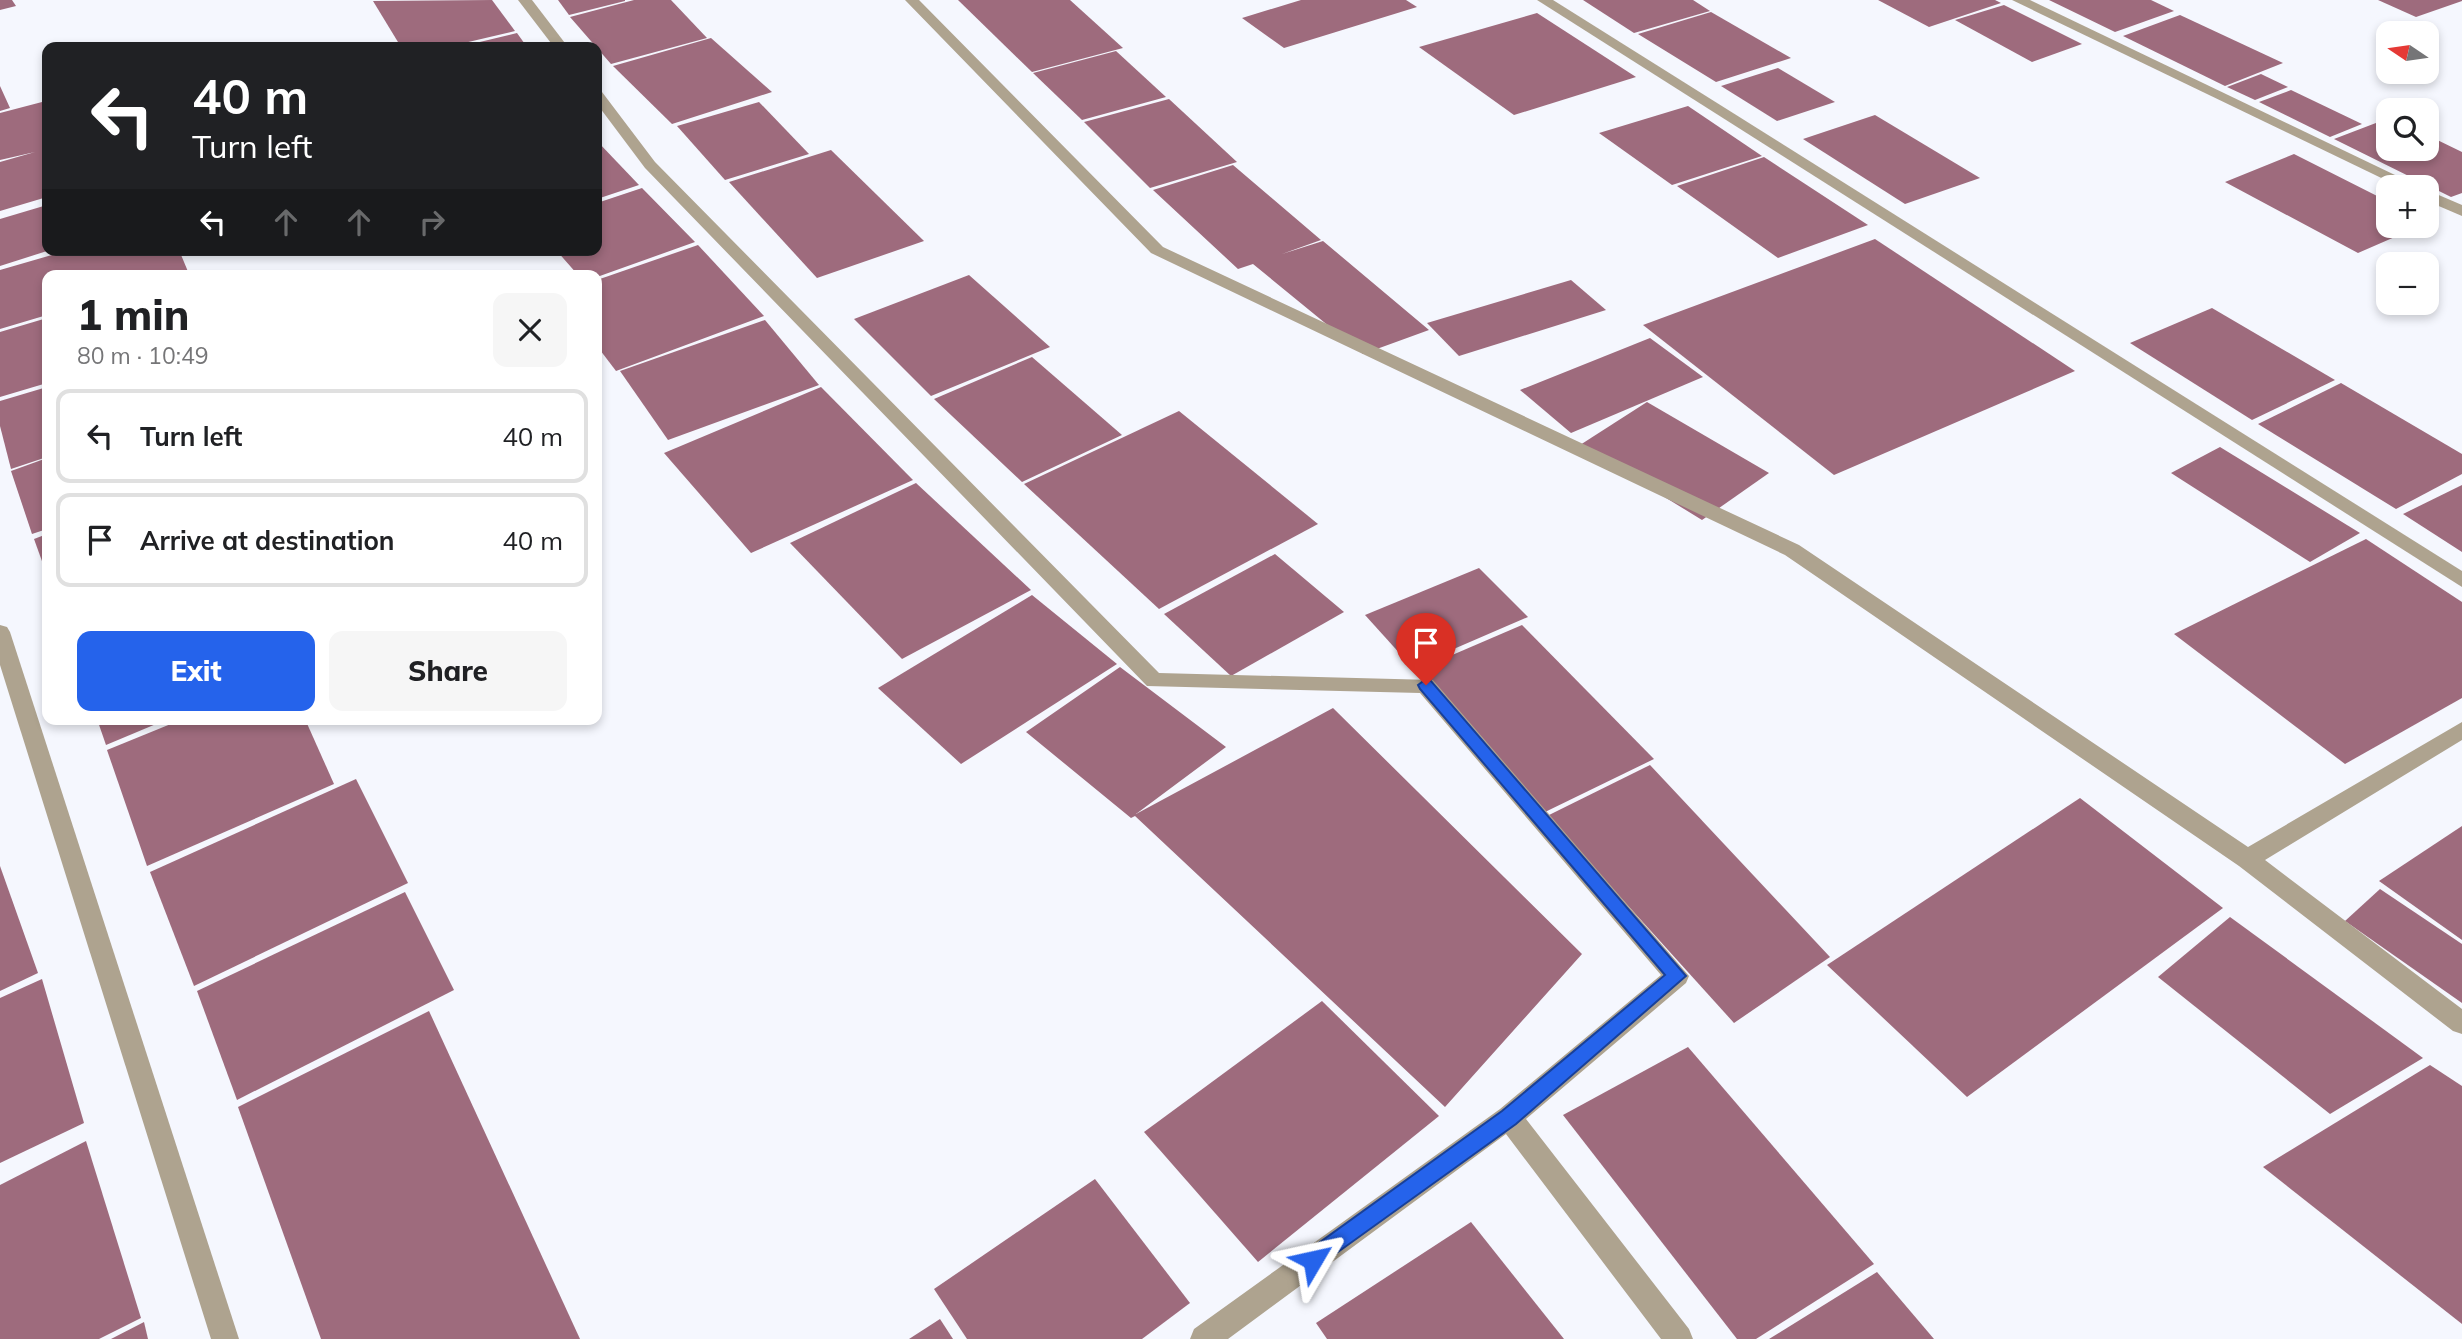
<!DOCTYPE html>
<meta charset="utf-8">
<style>
body{margin:0;font-family:Mulish,sans-serif;background:#f6f6f6;color:#202124;height:100vh;display:flex;flex-direction:column;font-size:26px;white-space:nowrap}
*{box-sizing:border-box;margin:0}
p{font-size:23px;color:#757577}
.icon{flex:none;width:38px;height:38px;fill:none;stroke:currentColor;stroke-width:2;stroke-linecap:round;stroke-linejoin:round}
.map{position:relative;flex:1;overflow:hidden}
.panel{position:absolute;left:42px;top:270px;width:560px;height:455px;display:flex;flex-direction:column;background:#fff;border-radius:14px;box-shadow:0 4px 10px #0003}
.panel>*{flex:none}
.banner{position:absolute;left:42px;top:42px;width:560px;height:214px;border-radius:14px;box-shadow:0 4px 10px #0003;background:#202124;color:#fff;overflow:hidden}
.needle{width:46px;rotate:283deg}
.buttons{position:absolute;left:2376px;top:21px;display:grid;gap:14px}
.buttons a{display:grid;place-items:center;width:63px;height:63px;border-radius:14px;background:#fff;box-shadow:0 4px 10px #0003;font-size:35px}
.pin{position:absolute;display:grid;place-items:center;width:60px;height:60px;color:#fff;margin:-72px -30px;border-radius:50% 50% 50% 0;rotate:-45deg;box-shadow:0 0 7px #0007}
.pin .icon{rotate:45deg}
.me{position:absolute;width:77px;margin:-38px;rotate:54deg;stroke-linejoin:round;filter:drop-shadow(0 0 5px #0008)}
.turn{display:flex;align-items:center;gap:24px;height:147px;padding:0 35px;font-size:32px}
.turn .icon{width:91px;height:91px;stroke-width:2.5}
.turn b{display:block;font-size:49px;line-height:60px}
.lanes{display:flex;align-items:center;height:66px;padding:0 35px;background:#0003;justify-content:center;gap:35px;direction:ltr}
.lanes .off{opacity:.35}
.round{display:grid;place-items:center;flex:none;width:74px;height:74px;border-radius:14px;background:#f6f6f6}
.head{display:flex;align-items:center;justify-content:space-between;height:119px;padding:0 35px}
h1{font-size:42px;font-weight:800;line-height:52px}
.cta{display:flex;gap:14px;margin-top:auto;padding:14px 35px}
.cta a{flex:1;height:80px;border-radius:14px;background:#2563eb;color:#fff;font-size:28px;font-weight:800;line-height:80px;text-align:center}
.cta a+a{background:#f6f6f6;color:#202124}
ul{padding:0;list-style:none}
li{display:flex;align-items:center;gap:21px;height:94px;margin:0 14px 10px;padding:0 21px;border:4px solid #e0e0e0;border-radius:14px}
li div{flex:1}
li b{display:block;font-size:26px}
li em{font-style:normal}
.map>svg:first-child{display:block}
.building{fill:#9e6b7d}
.lines{fill:none;stroke-linecap:round;stroke-linejoin:round}
.minor{fill:#aea38f;fill-rule:evenodd}
.route{fill:#2563eb;stroke:#184099;stroke-width:2}
</style>
<div class="map">
<svg width="2462" height="1339" viewBox="0 0 2462 1339">
<rect width="100%" height="100%" fill="#f5f7fe"/>
<g class="building">
<polygon points="0,0 12,0 16,6 0,10"/>
<polygon points="492,0 515,31 447,47 401,47 373,1"/>
<polygon points="558,0 625,0 625,1 569,15"/>
<polygon points="671,0 707,38 611,64 570,17 634,0"/>
<polygon points="958,0 1070,0 1123,48 1032,72"/>
<polygon points="1301,0 1406,0 1417,7 1284,48 1242,18"/>
<polygon points="1583,0 1693,0 1710,11 1634,33"/>
<polygon points="1878,0 1995,0 2001,3 1929,27"/>
<polygon points="2049,0 2151,0 2174,11 2115,32"/>
<polygon points="2378,0 2462,0 2462,1 2416,17"/>
<polygon points="2004,5 2082,44 2032,62 1955,20"/>
<polygon points="1711,12 1791,58 1716,82 1638,34"/>
<polygon points="1537,13 1636,77 1514,115 1419,47"/>
<polygon points="2180,15 2283,63 2225,86 2123,36"/>
<polygon points="517,33 527,47 463,47 463,46"/>
<polygon points="711,38 772,92 672,124 613,66"/>
<polygon points="1116,51 1166,97 1082,120 1033,73"/>
<polygon points="1778,68 1835,102 1777,121 1721,86"/>
<polygon points="2261,74 2288,87 2255,100 2227,87"/>
<polygon points="0,86 10,108 0,111"/>
<polygon points="2291,90 2362,124 2330,137 2259,102"/>
<polygon points="1169,99 1237,162 1150,188 1084,122"/>
<polygon points="42,102 47,114 47,148 43,149 47,156 47,197 0,211 0,162 35,152 0,160 0,113"/>
<polygon points="759,102 809,154 725,180 677,126"/>
<polygon points="1688,106 1762,156 1672,185 1599,133"/>
<polygon points="1875,115 1980,178 1905,204 1803,139"/>
<polygon points="2389,118 2389,149 2427,149 2427,135 2462,152 2462,193 2451,197 2334,139"/>
<polygon points="597,141 639,185 597,199"/>
<polygon points="831,150 924,241 817,278 729,182"/>
<polygon points="2294,154 2389,202 2389,226 2420,226 2358,253 2225,182"/>
<polygon points="1764,157 1868,225 1778,258 1677,186"/>
<polygon points="1233,165 1321,240 1282,254 1323,241 1429,330 1363,354 1253,264 1238,269 1153,190"/>
<polygon points="642,188 695,242 597,277 597,275 578,275 556,250 597,250 597,203"/>
<polygon points="47,205 47,251 0,266 0,219"/>
<polygon points="1875,239 2075,371 1834,475 1643,325"/>
<polygon points="698,245 764,316 616,371 597,346 597,280"/>
<polygon points="69,250 179,250 189,274 47,275 47,315 0,329 0,270"/>
<polygon points="969,275 1050,347 931,396 854,319"/>
<polygon points="1571,280 1606,310 1459,356 1427,323"/>
<polygon points="2212,308 2335,380 2252,420 2130,343"/>
<polygon points="47,318 47,383 0,397 0,332"/>
<polygon points="765,320 819,385 668,440 620,371"/>
<polygon points="1650,338 1703,377 1571,433 1520,390"/>
<polygon points="1032,357 1122,435 1022,482 934,399"/>
<polygon points="2341,383 2462,454 2462,474 2396,509 2258,424"/>
<polygon points="47,387 47,457 11,469 0,426 0,401"/>
<polygon points="821,387 913,480 751,553 664,453"/>
<polygon points="1647,402 1769,473 1702,520 1580,445"/>
<polygon points="1179,411 1318,524 1159,609 1024,484"/>
<polygon points="2220,447 2360,533 2310,562 2171,473"/>
<polygon points="47,458 47,529 32,534 11,471"/>
<polygon points="916,483 1031,590 902,659 790,543"/>
<polygon points="2462,485 2462,552 2403,514"/>
<polygon points="47,534 47,575 34,539"/>
<polygon points="2366,539 2462,602 2462,698 2345,764 2174,634"/>
<polygon points="1275,554 1344,612 1231,676 1164,614"/>
<polygon points="1479,568 1528,617 1412,667 1365,615"/>
<polygon points="1032,595 1117,664 961,764 878,688"/>
<polygon points="1522,625 1654,759 1543,813 1415,671"/>
<polygon points="1120,667 1226,747 1136,814 1333,708 1582,954 1445,1107 1135,816 1131,818 1026,732"/>
<polygon points="97,719 168,719 106,745"/>
<polygon points="183,719 305,719 334,784 147,866 107,750"/>
<polygon points="1650,765 1830,957 1734,1023 1547,816"/>
<polygon points="356,779 408,883 194,986 150,872"/>
<polygon points="2080,798 2223,908 1967,1097 1827,965"/>
<polygon points="2462,826 2462,940 2379,881"/>
<polygon points="0,866 38,973 0,991"/>
<polygon points="2380,889 2462,944 2462,1003 2345,921"/>
<polygon points="405,892 454,990 237,1100 197,991"/>
<polygon points="2230,917 2423,1058 2330,1114 2158,977"/>
<polygon points="42,979 84,1123 0,1163 0,998"/>
<polygon points="1322,1001 1439,1116 1258,1262 1144,1132"/>
<polygon points="429,1011 580,1339 321,1339 238,1107"/>
<polygon points="1688,1047 1874,1264 1756,1339 1737,1339 1563,1115"/>
<polygon points="2430,1065 2462,1086 2462,1324 2263,1167"/>
<polygon points="86,1141 141,1318 99,1339 0,1339 0,1185"/>
<polygon points="1095,1179 1190,1303 1142,1339 967,1339 934,1289"/>
<polygon points="1471,1222 1564,1339 1327,1339 1316,1323"/>
<polygon points="1877,1272 1934,1339 1769,1339"/>
<polygon points="940,1319 953,1339 909,1339"/>
<polygon points="144,1322 148,1339 111,1339"/>
</g>
<g class="lines">
<g class="minor">
<polygon points="518,0 532,0 568,47 554,47"/>
<polygon points="905,0 919,0 1163,247 1799,545 2248,847 2462,722 2462,740 2265,860 2462,1009 2462,1034 2453,1031 2239,866 1785,555 1151,253"/>
<polygon points="1537,0 1553,0 2462,571 2462,587"/>
<polygon points="2012,0 2030,0 2420,187 2400,187"/>
<polygon points="597,91 602,92 655,162 1159,673 1433,680 1689,976 1686,983 1526,1119 1689,1329 1693,1339 1661,1339 1506,1134 1228,1339 1190,1339 1194,1329 1500,1109 1661,975 1420,693 1147,686 645,168 597,104"/>
<polygon points="2427,190 2462,205 2462,216 2427,201"/>
<polygon points="0,625 7,627 10,632 239,1339 211,1339 0,665"/>
</g>
</g>
<polygon class="route" points="1426,679 1431,681 1686,976 1516,1124 1313,1270 1305,1267 1302,1260 1305,1253 1502,1111 1665,975 1420,689 1418,685"/>
</svg>
<div class="buttons">
<a><svg class="needle" viewBox="-14 -14 28 28"><path d="M0-13l5 13h-10z" fill="#e53935"/><path d="M0 13l5-13h-10z" fill="#757577"/></svg></a>
<a><svg class="icon" aria-label="search" viewBox="0 0 24 24"><circle cx="10" cy="10" r="6"/><path d="M15 15l6 6"/></svg></a>
<a>+</a>
<a>−</a>
</div>
<div class="pin" style="left:1426px;top:685px;background:#d93025"><svg class="icon" aria-label="arrive" viewBox="0 0 24 24"><path d="M6 21V4h12l-3 4 3 4H6"/></svg></div>
<svg class="me" style="left:1313px;top:1260px" viewBox="-20 -20 40 40"><path d="M0-17L14 15 0 8-14 15z" fill="#2563eb" stroke="#fff" stroke-width="4"/></svg>
<div class="banner">
<div class="turn"><svg class="icon" aria-label="left" viewBox="0 0 24 24"><path d="M17 20v-9H6M10 6l-5 5 5 5"/></svg><div><b>40 m</b>Turn left</div></div>
<div class="lanes"><svg class="icon" aria-label="left" viewBox="0 0 24 24"><path d="M17 20v-9H6M10 6l-5 5 5 5"/></svg><svg class="icon off" aria-label="ahead" viewBox="0 0 24 24"><path d="M12 20V5M6 11l6-6 6 6"/></svg><svg class="icon off" aria-label="ahead" viewBox="0 0 24 24"><path d="M12 20V5M6 11l6-6 6 6"/></svg><svg class="icon off" aria-label="right" viewBox="0 0 24 24"><path d="M7 20v-9h11M14 6l5 5-5 5"/></svg></div>
</div>
<section class="panel">
<div class="head"><div><h1>1 min</h1><p>80 m · 10:49</p></div><a class="round"><svg class="icon" aria-label="close" viewBox="0 0 24 24"><path d="M6 6l12 12M18 6L6 18"/></svg></a></div>
<ul>
<li><svg class="icon" aria-label="left" viewBox="0 0 24 24"><path d="M17 20v-9H6M10 6l-5 5 5 5"/></svg><div><b>Turn left</b></div><em>40 m</em></li>
<li><svg class="icon" aria-label="arrive" viewBox="0 0 24 24"><path d="M6 21V4h12l-3 4 3 4H6"/></svg><div><b>Arrive at destination</b></div><em>40 m</em></li>
</ul>
<div class="cta"><a>Exit</a><a>Share</a></div>
</section>
</div>
